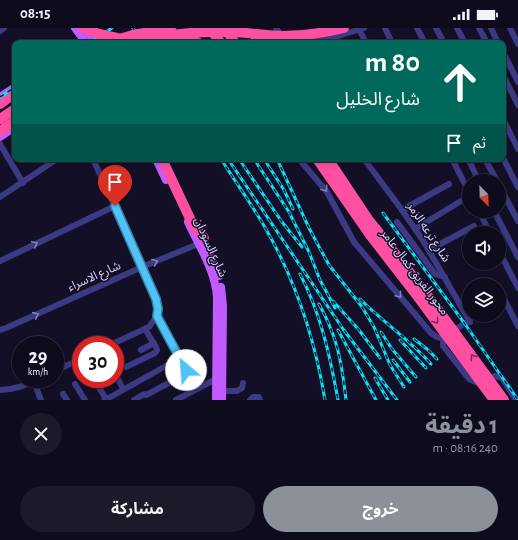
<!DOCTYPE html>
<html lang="ar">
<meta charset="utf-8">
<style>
body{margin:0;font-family:"Alegreya Sans","Noto Sans Arabic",sans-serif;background:#1c1929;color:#f1f3f6;direction:rtl;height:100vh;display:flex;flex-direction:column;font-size:15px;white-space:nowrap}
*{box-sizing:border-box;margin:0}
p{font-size:13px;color:#9b9ba3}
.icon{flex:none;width:22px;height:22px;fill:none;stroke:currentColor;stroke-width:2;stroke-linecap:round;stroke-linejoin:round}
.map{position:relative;height:372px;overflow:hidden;direction:ltr}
.side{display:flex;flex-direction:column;background:#0e0b1c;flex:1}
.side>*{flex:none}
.guide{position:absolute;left:12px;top:12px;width:494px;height:122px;border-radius:8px;box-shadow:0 2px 6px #0003,0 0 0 1px #2e2b3b;direction:rtl;background:#00695c;color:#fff;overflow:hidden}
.needle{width:26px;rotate:157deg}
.fabs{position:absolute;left:462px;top:146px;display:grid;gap:8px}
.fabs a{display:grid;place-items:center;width:44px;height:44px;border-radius:50%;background:#0e0b1c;box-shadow:0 2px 6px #0003,0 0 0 1px #2e2b3b;font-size:20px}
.speed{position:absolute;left:12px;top:308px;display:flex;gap:8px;font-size:20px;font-weight:700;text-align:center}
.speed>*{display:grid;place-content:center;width:52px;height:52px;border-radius:50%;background:#0e0b1c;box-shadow:0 2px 6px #0003,0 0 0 1px #2e2b3b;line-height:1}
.speed small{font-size:10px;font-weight:400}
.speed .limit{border:6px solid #d22;background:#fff;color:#111}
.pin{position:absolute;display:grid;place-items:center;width:34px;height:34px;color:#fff;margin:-41px -17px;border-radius:50% 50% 50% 0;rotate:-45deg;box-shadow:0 0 4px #0007}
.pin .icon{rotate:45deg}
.me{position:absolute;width:44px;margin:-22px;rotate:333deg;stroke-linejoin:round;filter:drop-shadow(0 0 3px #0008)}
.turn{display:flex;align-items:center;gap:14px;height:84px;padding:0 20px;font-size:18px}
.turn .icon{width:52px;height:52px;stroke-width:2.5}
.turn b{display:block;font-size:28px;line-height:34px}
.then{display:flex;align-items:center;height:38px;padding:0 20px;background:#0003;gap:8px;font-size:15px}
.round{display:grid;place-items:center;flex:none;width:42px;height:42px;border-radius:21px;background:#1c1929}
.overview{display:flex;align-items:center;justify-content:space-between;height:68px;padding:0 20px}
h1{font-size:24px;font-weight:700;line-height:30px;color:#8c9099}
.cta{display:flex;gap:8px;margin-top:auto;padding:8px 20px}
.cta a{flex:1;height:46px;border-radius:24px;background:#8c9099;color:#fff;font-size:16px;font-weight:700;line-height:46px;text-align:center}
.cta a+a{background:#1c1929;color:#f1f3f6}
.status{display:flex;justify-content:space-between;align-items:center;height:28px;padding:0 20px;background:#0e0b1c;direction:ltr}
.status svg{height:11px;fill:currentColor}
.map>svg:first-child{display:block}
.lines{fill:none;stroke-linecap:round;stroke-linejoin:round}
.minor{stroke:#3d3a85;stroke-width:6}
.major{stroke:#c25bff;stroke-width:8}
.highway{stroke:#ff4fa3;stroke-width:10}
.rail-casing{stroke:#00e5ff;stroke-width:3}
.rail{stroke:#130f26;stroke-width:1.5;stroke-dasharray:4.5;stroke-linecap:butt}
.highway-bridge{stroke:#ff4fa3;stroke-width:10}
.oneway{stroke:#837fbc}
.oneway2{stroke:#7d2c5e}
.route-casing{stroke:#337fa1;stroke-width:10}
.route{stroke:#4fc3f7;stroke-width:7}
.labels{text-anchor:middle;stroke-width:3;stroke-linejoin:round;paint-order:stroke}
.street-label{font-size:12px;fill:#d9d4ff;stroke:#130f26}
</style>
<div class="status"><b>08:15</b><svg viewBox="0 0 49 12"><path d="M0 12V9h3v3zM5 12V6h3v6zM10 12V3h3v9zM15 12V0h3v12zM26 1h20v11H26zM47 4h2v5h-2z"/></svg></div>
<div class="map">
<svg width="518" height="372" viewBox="0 0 518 372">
<rect width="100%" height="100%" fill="#130f26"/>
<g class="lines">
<g class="minor">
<polyline points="276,0 286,15"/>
<polyline points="385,0 392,15"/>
<polyline points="417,0 425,15"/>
<polyline points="436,0 444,15"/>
<polyline points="457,0 465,15"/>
<polyline points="479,0 487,15"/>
<polyline points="491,0 498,15"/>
<polyline points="510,0 518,16"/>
<polyline points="359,1 366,15"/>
<polyline points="0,3 4,0"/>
<polyline points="300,15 332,10 364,0"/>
<polyline points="503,24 518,54"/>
<polyline points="503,47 518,77"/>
<polyline points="503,91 518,121"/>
<polyline points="0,116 23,155"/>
<polyline points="503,130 518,159"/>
<polyline points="93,131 142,239 157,276 157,288 149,299 110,317"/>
<polyline points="299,131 327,164 354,214 431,305 437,309 441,310 467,294 470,294"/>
<polyline points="364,131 402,182 424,214 470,294"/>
<polyline points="452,131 469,164"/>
<polyline points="468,131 479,153"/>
<polyline points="485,131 497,153"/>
<polyline points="499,157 518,193"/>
<polyline points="0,169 57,131"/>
<polyline points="402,182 449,156"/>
<polyline points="479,183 490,205"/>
<polyline points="494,183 518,229"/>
<polyline points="397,194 435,246 445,249"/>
<polyline points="415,201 461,173"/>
<polyline points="429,222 474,198"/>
<polyline points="499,223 518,260"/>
<polyline points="0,233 115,178"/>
<polyline points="504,271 518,298"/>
<polyline points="0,302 6,300 142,239 198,216"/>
<polyline points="448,307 443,314 443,318 469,351 478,355 495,348 502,350 516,372"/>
<polyline points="141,322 154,315"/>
<polyline points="126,339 155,325 157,322 156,319 145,301"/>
<polyline points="55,343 81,331"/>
<polyline points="115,345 123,361"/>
<polyline points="94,351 106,371"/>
<polyline points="34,354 41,372"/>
<polyline points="75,356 85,372"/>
<path d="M 0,362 C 14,362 27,357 39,351"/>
<polyline points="222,363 237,363 242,360 243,355"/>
<polyline points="63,366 67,372"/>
<polyline points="105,372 180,330"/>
<polyline points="134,372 144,366 146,367 182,348 185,344 185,339 157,288"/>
<polyline points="176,372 216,351"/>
<polyline points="250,372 253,369 259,369 260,372"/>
</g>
<g class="major">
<polyline points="75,0 86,15"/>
<polyline points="85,0 95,15"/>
<polyline points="0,69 15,59"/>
<polyline points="0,109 15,99"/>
<polyline points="156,131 166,152"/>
<path d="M 188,194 C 199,218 215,242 217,269 L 216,372"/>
<polyline points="201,205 219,248"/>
<polyline points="221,259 223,278 222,372"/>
</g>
<g class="highway">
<polyline points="209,0 221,15"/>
<polyline points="225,0 235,15"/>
<polyline points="168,15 183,6 199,15"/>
<polyline points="0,76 15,65"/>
<polyline points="0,91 15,81"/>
<polyline points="0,103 15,93"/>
<polyline points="162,131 193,197 204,210"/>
<polyline points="317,131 370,207"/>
<polyline points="328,131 368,191 376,201"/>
</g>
<g class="rail-casing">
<g id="rail">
<polyline points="133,0 143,15"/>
<polyline points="152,0 164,15"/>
<polyline points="239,0 260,15"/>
<polyline points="89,15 112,0"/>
<polyline points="0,69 15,59"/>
<path d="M 221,131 C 236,155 253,178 267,203 C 297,256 315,312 325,372"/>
<polyline points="228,131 343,301 397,372"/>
<polyline points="239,131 282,194 302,219"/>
<polyline points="254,131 289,184 309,224 320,252 335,280"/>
<polyline points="264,131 284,162 293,181"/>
<polyline points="277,131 309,200 317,215 329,237 362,279 374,299 390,337 404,359"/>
<polyline points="383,185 465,296 518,372"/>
<path d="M 300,246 C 321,286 330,328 338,372"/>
<path d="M 360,271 C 383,294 410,312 431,336"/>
<polyline points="333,273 359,302 380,330"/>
<path d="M 319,276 C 323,284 327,291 330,299 C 340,322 343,347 346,372"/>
<polyline points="338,302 376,372"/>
<polyline points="381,304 392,321 416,349"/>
<polyline points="414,311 427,321 437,331"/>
<polyline points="400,312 426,340"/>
<polyline points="393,332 410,354"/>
<polyline points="375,350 388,372"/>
</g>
</g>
<use href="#rail" class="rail"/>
<g class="highway-bridge">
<polyline points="83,0 99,6 117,10"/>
<polyline points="105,15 133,7 171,0"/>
<path d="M 138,15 C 167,6 198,3 229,4 C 247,4 265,8 283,8 C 304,8 324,5 344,0"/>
<polyline points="376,201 425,264 504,372"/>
<polyline points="370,207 418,269 494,372"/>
</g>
</g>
<defs><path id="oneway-chevron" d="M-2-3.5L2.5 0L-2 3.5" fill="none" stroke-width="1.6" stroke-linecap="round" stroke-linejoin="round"/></defs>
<g class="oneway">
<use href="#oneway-chevron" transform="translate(325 161) rotate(54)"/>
<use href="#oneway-chevron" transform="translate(35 216) rotate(-25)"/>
<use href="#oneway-chevron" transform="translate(155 234) rotate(-22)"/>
<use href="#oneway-chevron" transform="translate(399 267) rotate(50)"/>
<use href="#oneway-chevron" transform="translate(36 287) rotate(-24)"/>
</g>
<g class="oneway2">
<use href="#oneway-chevron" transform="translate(436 293) rotate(54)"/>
<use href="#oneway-chevron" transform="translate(473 329) rotate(-126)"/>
</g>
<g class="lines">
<g class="route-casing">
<polyline id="route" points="115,178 156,271 158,281 157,288 186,342"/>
</g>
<use href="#route" class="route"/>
</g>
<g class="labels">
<g class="street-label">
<text transform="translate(429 204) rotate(57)" y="4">شارع ترعه الزمر</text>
<text transform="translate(211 219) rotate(66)" y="4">شارع السودان</text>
<text transform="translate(415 244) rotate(53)" y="4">محور الفريق كمال عامر</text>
<text transform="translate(94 248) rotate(-24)" y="4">شارع الاسراء</text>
</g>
</g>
</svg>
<div class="fabs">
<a><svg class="needle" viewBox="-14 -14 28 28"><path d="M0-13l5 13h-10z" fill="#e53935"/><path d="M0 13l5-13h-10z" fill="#9b9ba3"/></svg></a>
<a><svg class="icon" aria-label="sound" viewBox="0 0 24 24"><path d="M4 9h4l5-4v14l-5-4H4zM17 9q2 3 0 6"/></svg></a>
<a><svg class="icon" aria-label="layers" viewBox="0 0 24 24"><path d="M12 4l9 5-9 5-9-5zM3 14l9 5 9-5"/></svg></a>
</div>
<div class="speed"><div>29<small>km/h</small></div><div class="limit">30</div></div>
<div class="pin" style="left:115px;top:178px;background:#d93025"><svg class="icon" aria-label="arrive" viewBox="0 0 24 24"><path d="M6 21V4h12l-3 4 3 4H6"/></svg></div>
<svg class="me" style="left:186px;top:342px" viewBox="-20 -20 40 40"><circle r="19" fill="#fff"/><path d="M0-13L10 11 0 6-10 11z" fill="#4fc3f7"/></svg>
<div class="guide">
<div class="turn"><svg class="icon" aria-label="ahead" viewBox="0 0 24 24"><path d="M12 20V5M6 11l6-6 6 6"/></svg><div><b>80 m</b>شارع الخليل</div></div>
<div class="then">ثم<svg class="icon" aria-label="arrive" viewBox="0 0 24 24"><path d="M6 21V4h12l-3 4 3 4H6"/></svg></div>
</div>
</div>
<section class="side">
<div class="overview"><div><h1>1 دقيقة</h1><p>240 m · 08:16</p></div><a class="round"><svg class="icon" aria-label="close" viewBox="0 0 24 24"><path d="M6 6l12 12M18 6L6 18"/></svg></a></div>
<div class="cta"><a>خروج</a><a>مشاركة</a></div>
</section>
